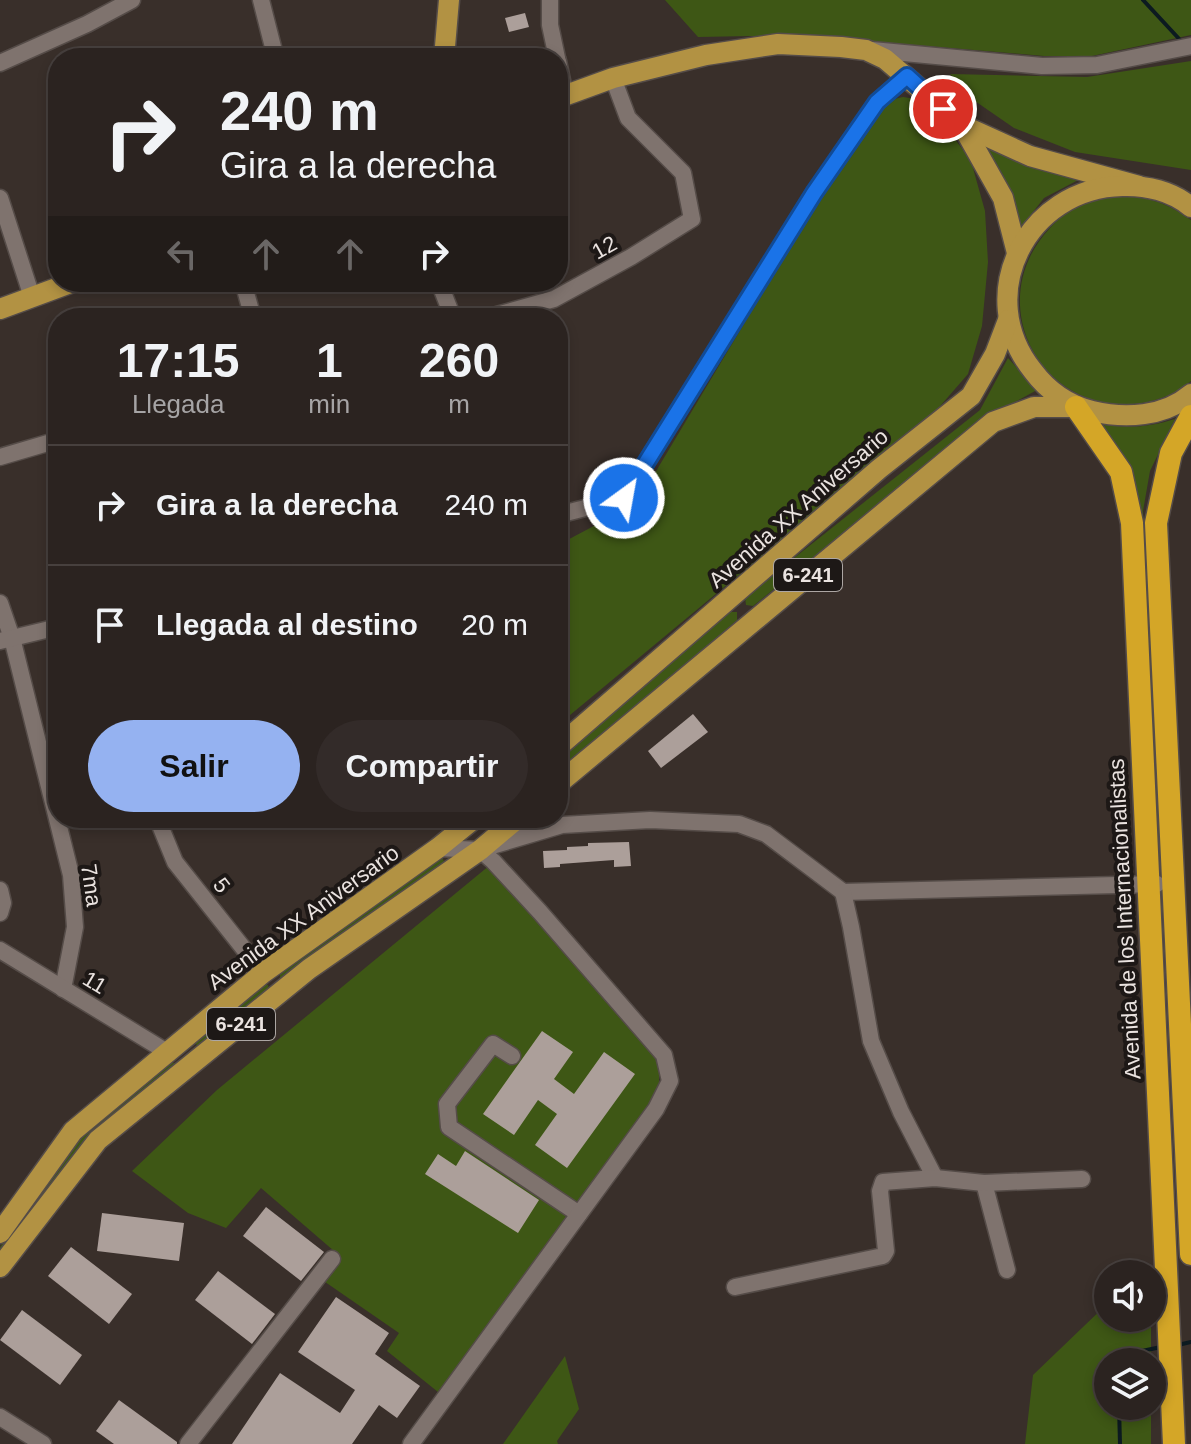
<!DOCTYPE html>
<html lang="es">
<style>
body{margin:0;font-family:Arial,sans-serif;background:#332b29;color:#f1f3f6;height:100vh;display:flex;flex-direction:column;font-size:30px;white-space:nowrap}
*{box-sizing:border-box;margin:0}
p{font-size:26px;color:#a6a4a5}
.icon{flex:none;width:44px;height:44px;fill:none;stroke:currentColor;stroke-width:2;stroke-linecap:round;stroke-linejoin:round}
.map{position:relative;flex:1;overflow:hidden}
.drawer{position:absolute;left:48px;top:308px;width:520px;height:520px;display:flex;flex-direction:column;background:#2b2320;border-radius:32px;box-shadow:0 4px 12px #0003,0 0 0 2px #47403e}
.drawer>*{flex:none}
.hud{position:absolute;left:48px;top:48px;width:520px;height:244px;border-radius:32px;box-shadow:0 4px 12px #0003,0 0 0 2px #47403e;background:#2b2320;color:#f1f3f6;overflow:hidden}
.buttons{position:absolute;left:1094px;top:1260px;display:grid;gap:16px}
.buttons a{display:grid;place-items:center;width:72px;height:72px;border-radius:50%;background:#2b2320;box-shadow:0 4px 12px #0003,0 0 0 2px #47403e;font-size:40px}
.pin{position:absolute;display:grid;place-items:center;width:68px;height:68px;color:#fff;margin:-34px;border:4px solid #fff;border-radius:50%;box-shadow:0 2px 8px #0007}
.me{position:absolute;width:88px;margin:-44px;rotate:32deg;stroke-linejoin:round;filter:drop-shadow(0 0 6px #0008)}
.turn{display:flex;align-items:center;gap:28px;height:168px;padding:0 40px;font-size:36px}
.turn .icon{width:104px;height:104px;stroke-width:2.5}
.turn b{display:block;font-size:56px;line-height:68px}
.lanes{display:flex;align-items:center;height:76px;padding:0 40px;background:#0003;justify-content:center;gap:40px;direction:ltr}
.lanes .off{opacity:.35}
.eta{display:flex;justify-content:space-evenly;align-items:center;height:136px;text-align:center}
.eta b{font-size:48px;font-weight:600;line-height:56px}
.button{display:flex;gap:16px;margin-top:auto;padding:16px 40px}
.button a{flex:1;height:92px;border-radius:48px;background:#95b2f1;color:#111;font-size:32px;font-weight:600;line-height:92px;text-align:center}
.button a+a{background:#332b29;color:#f1f3f6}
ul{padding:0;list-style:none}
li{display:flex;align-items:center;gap:24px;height:120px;padding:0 40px;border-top:2px solid #47403e}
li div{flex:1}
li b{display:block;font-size:30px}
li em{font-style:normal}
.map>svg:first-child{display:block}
.green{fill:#3e5715}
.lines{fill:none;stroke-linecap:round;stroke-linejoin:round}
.stream{stroke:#0c1a20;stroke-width:4}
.building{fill:#ac9f9a}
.minor-casing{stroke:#554c48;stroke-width:19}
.major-casing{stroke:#554c48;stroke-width:23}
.highway-casing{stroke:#554c48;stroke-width:25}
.minor{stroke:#7f736e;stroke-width:16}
.major{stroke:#b29243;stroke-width:20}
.highway{stroke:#d4a627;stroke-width:22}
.route-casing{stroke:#114b97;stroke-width:20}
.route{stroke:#1a73e8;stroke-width:14}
.labels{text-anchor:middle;stroke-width:8;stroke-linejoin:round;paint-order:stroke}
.shield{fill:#1d1816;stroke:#aca6a3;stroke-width:2}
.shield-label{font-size:20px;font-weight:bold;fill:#eae3e0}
.street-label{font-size:22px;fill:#eae3e0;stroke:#1d1816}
</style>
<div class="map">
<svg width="1191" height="1444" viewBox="0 0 1191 1444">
<rect width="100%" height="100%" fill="#392f2a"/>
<g class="green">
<polygon points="665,0 1191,0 1191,35 1092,56 1044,56 856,40 751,36 698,37"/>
<polygon points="1191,61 1191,170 1075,152 1014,128 972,99 950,74 1087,77"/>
<polygon points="903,97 916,99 941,120 971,161 985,211 988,262 982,326 968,374 935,412 558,725 558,601 566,598 558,576 558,545 637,503 831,178 890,100"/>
<polygon points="979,142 1082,178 1044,198 1018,231 1011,192 1002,173"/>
<path d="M 1114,196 C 1147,197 1163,200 1191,220 L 1191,381 C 1178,393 1159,400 1142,403 C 1041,418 980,302 1050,228 C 1059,218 1071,208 1084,203 C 1093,199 1104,198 1114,196 Z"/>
<polygon points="1008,358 1037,390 989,416 753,606 746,605 745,597 980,410"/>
<path d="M 1175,419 L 1150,471 L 1143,511 L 1164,870 L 1157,870 L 1137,508 L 1098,424 C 1127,428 1147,428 1175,419 Z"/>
<polygon points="728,612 737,612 737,620 558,775 558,758"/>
<polygon points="443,859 445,865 289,977 280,978 280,969 433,860"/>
<polygon points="490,865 659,1061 659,1095 499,1316 438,1392 387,1351 399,1333 315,1275 334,1251 261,1188 226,1228 188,1213 132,1171 217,1090"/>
<polygon points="260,984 268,985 270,993 202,1047 195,1044 199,1035"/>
<polygon points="169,1063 179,1063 92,1138 0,1264 0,1247 82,1136"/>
<polygon points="1108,1303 1108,1318 1144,1318 1151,1322 1151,1362 1108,1362 1108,1406 1151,1406 1151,1444 1025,1444 1033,1375"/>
<polygon points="565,1356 579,1409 557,1441 558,1444 503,1444"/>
</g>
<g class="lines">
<g class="stream">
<polyline points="1143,0 1182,42"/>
<polyline points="1178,1345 1191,1342"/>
<polyline points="1137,1362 1142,1351 1161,1347"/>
<polyline points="1119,1406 1120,1444"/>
</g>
</g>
<g class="building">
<polygon points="525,13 529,27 509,32 505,18"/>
<polygon points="693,714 708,732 661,768 648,751"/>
<polygon points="629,842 631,866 614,867 614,860 560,864 560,867 544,868 543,851 567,850 567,847 588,846 588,843"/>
<polygon points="542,1031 573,1052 554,1079 574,1094 604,1052 635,1074 567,1168 535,1145 557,1114 538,1100 514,1135 483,1114"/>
<polygon points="465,1151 539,1200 518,1233 425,1174 438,1154 456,1166"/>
<polygon points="266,1207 324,1252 301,1281 243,1236"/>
<polygon points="102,1213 184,1223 179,1261 97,1251"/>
<polygon points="71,1247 132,1294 109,1324 48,1276"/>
<polygon points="218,1271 275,1314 252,1344 195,1300"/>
<polygon points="336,1297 389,1333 375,1354 420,1386 397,1418 379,1405 352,1444 232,1444 280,1373 340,1413 355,1390 298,1352"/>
<polygon points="22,1310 82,1355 60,1385 0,1340"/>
<polygon points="119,1400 177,1442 177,1444 114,1444 96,1431"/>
</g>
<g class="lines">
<g class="minor-casing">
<g id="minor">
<polyline points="261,0 273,47"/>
<polyline points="550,0 550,25 557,58"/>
<polyline points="872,50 1042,66 1097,65 1191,46"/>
<polyline points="558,61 565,95"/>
<polyline points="0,63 87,24 132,0"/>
<polyline points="0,198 32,297"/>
<polyline points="243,282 253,318"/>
<polyline points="439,282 453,318"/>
<polyline points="486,318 554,299 631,257 692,219 683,173 628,118 613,78"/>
<polyline points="0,457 58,440"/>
<polyline points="558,515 624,498 814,193 877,102 907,76"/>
<polyline points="0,603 12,638 71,875 75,927 63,989"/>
<polyline points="0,641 58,627"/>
<polyline points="157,818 175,862 263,973"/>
<polyline points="485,848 562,825 650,820 739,824 766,834 843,892 1157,884"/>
<polyline points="0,890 3,903 0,913"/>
<polyline points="843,892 851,927 871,1041 901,1112 935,1178"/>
<polyline points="0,950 167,1052"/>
<polyline points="512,1056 493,1044 447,1104 449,1127 579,1214"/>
<polyline points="984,1183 1007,1270"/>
<polyline points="735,1287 883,1256 886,1251 880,1191 883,1182 935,1178 984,1183 1082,1179"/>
<polyline points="0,1417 43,1444"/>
<polyline points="188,1444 332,1259"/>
<polyline points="411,1444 656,1109 670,1081 664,1055 540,912 493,861 480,850 438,848"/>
</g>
</g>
<g class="major-casing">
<g id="major">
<polyline points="444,58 449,0"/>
<polyline points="558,98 613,78 706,55 778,44 841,47 866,50 885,59 962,125 1030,156 1139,186"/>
<polyline points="962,125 1003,198 1017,253"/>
<path d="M 1191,207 C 1172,191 1146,185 1122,186 C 1027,188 972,295 1033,371 C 1048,391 1068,405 1092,411 C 1125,419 1164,417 1191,394"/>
<polyline points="0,309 73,282"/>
<polyline points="558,747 879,469 971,396 995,354 1008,320"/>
<polyline points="558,784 993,422 1034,407 1076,407"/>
<polyline points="0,1233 73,1131 263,973 438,848 475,818"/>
<polyline points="0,1267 98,1140 309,969 480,850 518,818"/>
</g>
</g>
<g class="highway-casing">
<g id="highway">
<polyline points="1076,407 1121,472 1132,523 1174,1444"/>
<polyline points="1191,416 1171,453 1156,523 1191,1254"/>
</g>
</g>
<use href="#minor" class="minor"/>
<use href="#major" class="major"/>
<use href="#highway" class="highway"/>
</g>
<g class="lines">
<g class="route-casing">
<polyline id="route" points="624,498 814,193 877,102 907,76 943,109"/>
</g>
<use href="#route" class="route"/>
</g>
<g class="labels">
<g class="shield">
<rect x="774" y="559" width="68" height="32" rx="6"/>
<rect x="207" y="1008" width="68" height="32" rx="6"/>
</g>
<g class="shield-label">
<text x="808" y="582">6-241</text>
<text x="241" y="1031">6-241</text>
</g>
<g class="street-label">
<text transform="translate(604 247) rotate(-29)" y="8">12</text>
<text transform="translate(798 508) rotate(-41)" y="8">Avenida XX Aniversario</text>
<text transform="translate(92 885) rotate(82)" y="8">7ma</text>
<text transform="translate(222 885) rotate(52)" y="8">5</text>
<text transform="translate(303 917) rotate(-36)" y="8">Avenida XX Aniversario</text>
<text transform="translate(1124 919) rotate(-93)" y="8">Avenida de los Internacionalistas</text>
<text transform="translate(95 982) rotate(31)" y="8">11</text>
</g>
</g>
</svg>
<div class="buttons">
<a><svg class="icon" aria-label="sound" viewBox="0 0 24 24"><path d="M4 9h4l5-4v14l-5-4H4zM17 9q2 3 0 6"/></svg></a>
<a><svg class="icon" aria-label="layers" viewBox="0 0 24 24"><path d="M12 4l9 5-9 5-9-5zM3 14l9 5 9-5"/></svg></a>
</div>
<div class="pin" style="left:943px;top:109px;background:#d93025"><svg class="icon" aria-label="arrive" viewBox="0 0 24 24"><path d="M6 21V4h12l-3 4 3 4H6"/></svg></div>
<svg class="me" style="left:624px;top:498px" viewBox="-20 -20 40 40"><circle r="17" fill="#1a73e8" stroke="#fff" stroke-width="3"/><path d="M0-11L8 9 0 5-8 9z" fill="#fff"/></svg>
<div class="hud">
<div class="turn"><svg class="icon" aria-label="right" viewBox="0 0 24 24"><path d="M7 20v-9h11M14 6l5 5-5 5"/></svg><div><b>240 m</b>Gira a la derecha</div></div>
<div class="lanes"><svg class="icon off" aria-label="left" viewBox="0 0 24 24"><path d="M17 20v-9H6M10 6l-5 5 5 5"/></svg><svg class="icon off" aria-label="ahead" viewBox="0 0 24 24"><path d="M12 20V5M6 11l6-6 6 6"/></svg><svg class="icon off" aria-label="ahead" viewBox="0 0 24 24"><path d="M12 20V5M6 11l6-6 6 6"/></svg><svg class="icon" aria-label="right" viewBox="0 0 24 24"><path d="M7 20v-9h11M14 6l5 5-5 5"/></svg></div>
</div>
<section class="drawer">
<div class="eta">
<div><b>17:15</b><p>Llegada</p></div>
<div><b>1</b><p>min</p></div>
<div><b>260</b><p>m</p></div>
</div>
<ul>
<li><svg class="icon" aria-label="right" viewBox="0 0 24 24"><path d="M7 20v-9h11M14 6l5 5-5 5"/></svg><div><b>Gira a la derecha</b></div><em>240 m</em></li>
<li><svg class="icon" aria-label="arrive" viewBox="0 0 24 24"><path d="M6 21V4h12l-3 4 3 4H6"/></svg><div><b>Llegada al destino</b></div><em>20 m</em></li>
</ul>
<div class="button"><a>Salir</a><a>Compartir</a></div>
</section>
</div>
